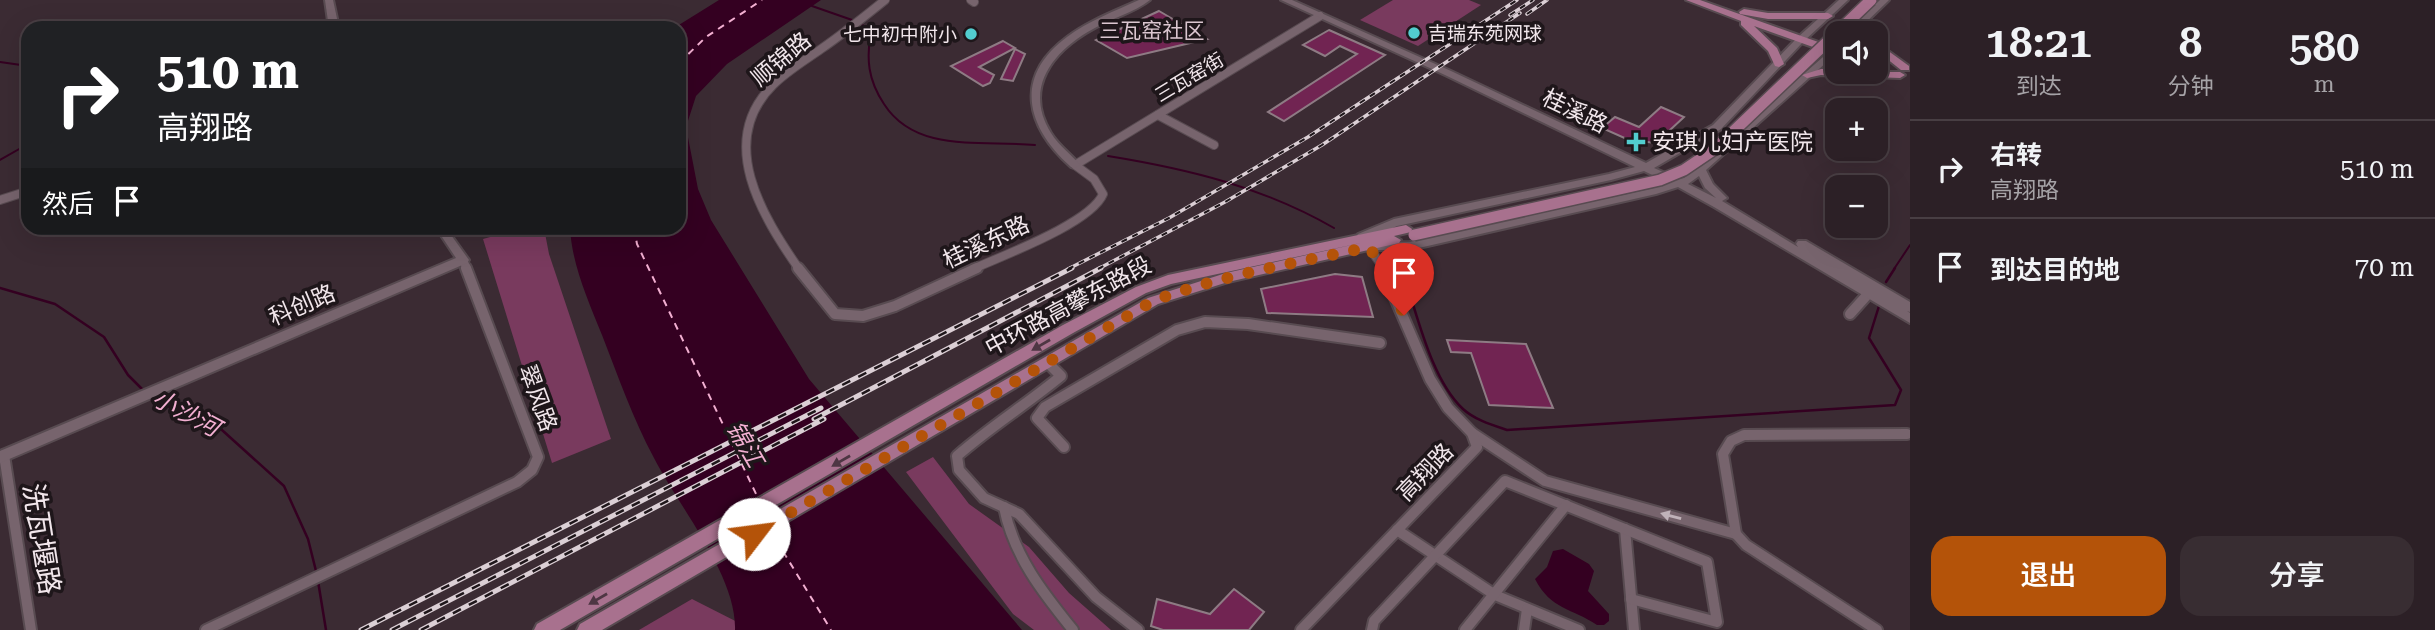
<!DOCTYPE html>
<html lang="zh">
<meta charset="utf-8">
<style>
body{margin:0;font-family:"Roboto Serif","Noto Sans SC",serif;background:#382d32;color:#f1f3f6;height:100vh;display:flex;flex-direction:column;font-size:26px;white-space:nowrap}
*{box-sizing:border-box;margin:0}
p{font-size:23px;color:#a6a3a7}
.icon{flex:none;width:38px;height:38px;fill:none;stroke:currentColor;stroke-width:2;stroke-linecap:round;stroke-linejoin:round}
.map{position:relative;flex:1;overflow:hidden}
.sheet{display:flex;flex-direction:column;background:#2c2026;width:525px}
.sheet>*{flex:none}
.top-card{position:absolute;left:21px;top:21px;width:665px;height:214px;border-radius:21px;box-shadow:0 7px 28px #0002,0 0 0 2px #483e43;background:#202124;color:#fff;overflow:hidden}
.tools{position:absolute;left:1825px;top:21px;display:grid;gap:14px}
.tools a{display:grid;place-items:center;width:63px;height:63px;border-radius:14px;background:#2c2026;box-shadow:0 7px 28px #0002,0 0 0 2px #483e43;font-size:35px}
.pin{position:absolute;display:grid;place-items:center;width:60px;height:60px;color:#fff;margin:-72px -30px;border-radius:50% 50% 50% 0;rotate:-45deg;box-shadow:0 0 7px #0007}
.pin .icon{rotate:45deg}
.me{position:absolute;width:77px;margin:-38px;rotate:60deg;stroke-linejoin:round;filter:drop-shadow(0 0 5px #0008)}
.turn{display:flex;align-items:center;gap:24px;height:147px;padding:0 21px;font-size:32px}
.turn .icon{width:91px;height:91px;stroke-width:2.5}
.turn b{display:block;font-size:49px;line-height:60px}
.then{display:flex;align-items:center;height:66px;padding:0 21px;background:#0003;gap:14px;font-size:26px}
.eta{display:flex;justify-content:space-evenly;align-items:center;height:119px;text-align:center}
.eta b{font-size:42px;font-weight:600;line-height:49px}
.button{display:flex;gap:14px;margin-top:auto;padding:14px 21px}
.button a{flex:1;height:80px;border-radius:21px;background:#b45309;color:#fff;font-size:28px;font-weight:600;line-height:80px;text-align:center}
.button a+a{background:#382d32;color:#f1f3f6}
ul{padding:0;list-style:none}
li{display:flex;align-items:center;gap:21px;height:98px;padding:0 21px;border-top:2px solid #483e43}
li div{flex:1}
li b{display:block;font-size:26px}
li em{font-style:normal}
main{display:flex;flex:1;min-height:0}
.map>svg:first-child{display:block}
.green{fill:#793a5e}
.water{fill:#340021}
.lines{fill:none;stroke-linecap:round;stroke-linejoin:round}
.stream-far1{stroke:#340021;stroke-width:2}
.stream{stroke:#340021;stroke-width:2.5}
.ferry{stroke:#f2afd1;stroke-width:2;stroke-dasharray:7 6;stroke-linecap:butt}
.building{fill:#712452;stroke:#8e7b84;stroke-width:2}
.street-far1-casing{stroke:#584b51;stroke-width:10}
.street-casing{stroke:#584b51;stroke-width:14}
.secondary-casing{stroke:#584b51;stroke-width:4}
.primary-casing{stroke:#584b51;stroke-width:4}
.street-far1{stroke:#77646d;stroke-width:8}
.street{stroke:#77646d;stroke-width:10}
.secondary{fill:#77646d;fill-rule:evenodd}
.primary{fill:#a8718e;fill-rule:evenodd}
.rail-far1-casing{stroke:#dbcfd5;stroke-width:3.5}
.rail-casing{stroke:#dbcfd5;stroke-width:5}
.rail-far1{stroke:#1e161a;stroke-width:2;stroke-dasharray:6;stroke-linecap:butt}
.rail{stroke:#1e161a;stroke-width:2.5;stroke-dasharray:9;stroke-linecap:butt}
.primary-bridge-casing{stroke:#584b51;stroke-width:14;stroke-linecap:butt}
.primary-bridge{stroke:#a8718e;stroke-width:11}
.oneway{fill:#4e3643}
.oneway2{fill:#c0b2b9}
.route{stroke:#b45309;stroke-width:12;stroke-dasharray:0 21.6}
.poi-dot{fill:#52cdcf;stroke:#1e161a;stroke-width:2.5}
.labels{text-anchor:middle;stroke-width:7;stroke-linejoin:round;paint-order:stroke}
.far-poi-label{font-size:19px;fill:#f1e6eb;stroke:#1e161a;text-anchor:start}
.far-street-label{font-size:19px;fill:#f1e6eb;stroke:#1e161a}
.far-quarter-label{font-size:21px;fill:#dbc6d0;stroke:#1e161a}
.street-label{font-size:23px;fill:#f1e6eb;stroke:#1e161a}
.poi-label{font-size:23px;fill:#f1e6eb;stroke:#1e161a;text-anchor:start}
.water-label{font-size:24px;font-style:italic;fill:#f2afd1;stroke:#1e161a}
.near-street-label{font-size:28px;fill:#f1e6eb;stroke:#1e161a}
</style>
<main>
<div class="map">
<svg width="1910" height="630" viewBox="0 0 1910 630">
<rect width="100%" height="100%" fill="#3b2b33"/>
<g class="green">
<polygon points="1393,0 1469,0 1481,5 1418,46 1360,20"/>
<polygon points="523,228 544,228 549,254 611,439 552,463 483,239"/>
<polygon points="933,457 969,504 1029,547 1069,593 1111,630 1034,630 1013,614 906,472"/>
<polygon points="692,599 753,630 639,630"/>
</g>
<g class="water">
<path d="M 719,0 L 821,0 L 727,64 L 696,96 L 686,127 L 698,189 L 711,220 L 809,379 L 1022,630 L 735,630 C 737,576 679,507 654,458 C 633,419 618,376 602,335 C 588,300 572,265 570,228 L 679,228 L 679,28 L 674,28 Z"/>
<path d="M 1563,549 L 1589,564 L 1594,571 L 1588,591 L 1609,614 L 1609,621 L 1604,625 L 1597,625 C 1572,608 1551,610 1535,579 L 1547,567 L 1553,551 Z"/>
</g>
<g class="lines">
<g class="stream-far1">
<polyline points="812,6 855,21"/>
<path d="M 861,24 L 871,31 C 866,59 868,80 884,104 C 916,154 983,140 1035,145"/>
<polyline points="0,62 28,66"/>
<path d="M 1108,156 C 1188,169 1263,187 1334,228"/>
<polyline points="0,160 28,144"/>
<polyline points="1894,269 1910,245"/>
</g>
<g class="stream">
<path d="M 1402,270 C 1417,312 1430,378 1463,409 C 1475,420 1492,425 1507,430 L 1895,405 L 1901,390 L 1869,338 L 1879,306"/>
<polyline points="1886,282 1895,268"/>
<polyline points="0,288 55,304 104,337 128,375 145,392"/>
<polyline points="150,397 158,403 212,421 284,486 308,539 317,575"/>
<polyline points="318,581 326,630"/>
</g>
<g class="ferry">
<polyline points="679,63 706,37 762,0"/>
<polyline points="634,228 637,244 758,498"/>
<polyline points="772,528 784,553 831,630"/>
</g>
</g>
<g class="building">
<polygon points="1159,11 1207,39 1127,58 1096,40"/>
<polygon points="1329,30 1385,55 1284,121 1268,112 1357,54 1340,46 1325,56 1303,45"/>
<polygon points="1003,41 1015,48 979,67 994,75 990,83 983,86 951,66"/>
<polygon points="1015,49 1025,54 1013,81 1001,79"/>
<polygon points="1661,107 1684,117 1656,143 1629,140 1602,128 1615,117 1639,127"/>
<polygon points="1335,274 1362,277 1373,317 1267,313 1261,289"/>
<polygon points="1447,340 1526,344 1553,408 1489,405 1471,353 1451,352"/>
<polygon points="1234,589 1264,612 1249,630 1163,630 1151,626 1157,599 1210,614"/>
</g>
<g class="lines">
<g class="street-far1-casing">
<g id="street-far1">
<polyline points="971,0 974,2"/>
<polyline points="1158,115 1214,145"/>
<polyline points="0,200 28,191"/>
<polyline points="1369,247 1384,269"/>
<polyline points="463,260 467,269"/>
<path d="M 799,269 C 762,216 716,141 773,85 C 787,71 804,61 821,49 C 843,34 864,17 885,0"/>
<path d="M 973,269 C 1004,255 1091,223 1103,194 L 1094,179 L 1075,165 L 1320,16"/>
</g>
</g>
<g class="street-casing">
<g id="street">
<polyline points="798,268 835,314 863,316 895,306 977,268"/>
<polyline points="1850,314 1868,294"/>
<path d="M 1048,363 L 1061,376 C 1027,404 990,427 957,456 L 959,470 L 984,498 L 1019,514 L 1096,597 L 1138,630"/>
<polyline points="1472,433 1545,481 1736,534"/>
<polyline points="1064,447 1037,418 1045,407 1177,330 1205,322 1248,324 1380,343"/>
<polyline points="4,455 31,630"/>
<path d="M 1004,507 C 1013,555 1043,593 1073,630"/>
<polyline points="1625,529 1634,630"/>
<polyline points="1397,530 1495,595 1579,630"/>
<polyline points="206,630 517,482 532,470 538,457 466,268"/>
<polyline points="1301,630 1477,447 1472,433 1448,408 1430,379 1382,268"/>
<polyline points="1372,630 1374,621 1505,481 1707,562 1717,622 1631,599"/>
<polyline points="1465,630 1566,505"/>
<polyline points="1524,630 1527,609"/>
<polyline points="1877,630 1746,545 1736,534 1723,454 1731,441 1744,435 1907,434"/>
</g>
</g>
<g class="secondary-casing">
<g id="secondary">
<polygon points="325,0 333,0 339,28 329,28"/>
<path d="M 1139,0 L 1150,0 C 1134,13 1111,18 1093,29 C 1053,51 1023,88 1051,133 C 1059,146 1071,154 1080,165 L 1075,168 L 1071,167 C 1026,127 1013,77 1067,37 C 1088,21 1115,11 1139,0 Z"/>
<path d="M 1281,0 L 1292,0 L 1451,71 L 1646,163 L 1713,125 L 1797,38 L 1839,0 L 1848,0 L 1803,42 L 1721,129 L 1654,168 L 1679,179 L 1684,178 L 1838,44 L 1838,52 L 1706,170 L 1713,184 L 1727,198 L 1722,201 L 1798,247 L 1796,244 L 1798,241 L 1806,241 L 1910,302 L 1910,312 L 1907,311 L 1910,313 L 1910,323 L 1714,207 L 1678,187 L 1656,194 L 1410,250 L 1365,250 L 1363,247 L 1369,243 L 1410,242 L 1654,188 L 1669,183 L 1644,171 L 1611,180 L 1397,226 L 1366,240 L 1358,240 L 1356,237 L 1358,234 L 1394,219 L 1609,174 L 1635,167 L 1445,75 ZM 1699,176 L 1705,188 L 1716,198 L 1688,184 Z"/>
<polygon points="1880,0 1889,0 1855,33 1846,33"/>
<polygon points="436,228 446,228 469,260 467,263 0,463 0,451 456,258"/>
</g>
</g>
<g class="primary-casing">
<g id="primary">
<polygon points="1686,0 1700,0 1838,49 1838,56 1754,26 1777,48 1784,64 1779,67 1775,66 1768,51 1741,25 1741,21"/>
<polygon points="1744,9 1768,13 1828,13 1833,16 1828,19 1768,19 1740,14 1739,12"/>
<polygon points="1856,24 1869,33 1858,33 1851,27"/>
<polygon points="1876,42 1909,66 1909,70 1901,70 1876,50"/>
<polygon points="1821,69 1838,69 1838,72 1900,72 1905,75 1900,78 1821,75 1807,78 1802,75"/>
<polygon points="1406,225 1412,229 1411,232 1394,236 1401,240 1399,243 1228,282 1158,304 602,630 577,630 580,624 1148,298 1226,273 1365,242 1171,284 1146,293 1073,333 560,630 534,630 537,624 1063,325 1136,287 1168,275"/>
</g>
</g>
<use href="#street-far1" class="street-far1"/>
<use href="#street" class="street"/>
<use href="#secondary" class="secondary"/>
<use href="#primary" class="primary"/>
<g class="rail-far1-casing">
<g id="rail-far1">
<polyline points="1527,14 1547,0"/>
<polyline points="1510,15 1533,0"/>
<polyline points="1068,269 1169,218 1308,137 1517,0"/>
<polyline points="1098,269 1225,202 1322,145 1520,13"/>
</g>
</g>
<g class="rail-casing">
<g id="rail">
<polyline points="814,419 1101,268"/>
<polyline points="361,630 1072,268"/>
<polyline points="392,630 821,408"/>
<polyline points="421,630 824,419"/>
</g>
</g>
<use href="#rail-far1" class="rail-far1"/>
<use href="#rail" class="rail"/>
<g class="primary-bridge-casing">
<polyline id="primary-bridge" points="1414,235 1660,180 1684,170 1715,149 1871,0"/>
</g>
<use href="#primary-bridge" class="primary-bridge"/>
</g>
<defs><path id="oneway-solid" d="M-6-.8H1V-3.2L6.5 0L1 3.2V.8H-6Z" transform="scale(1.75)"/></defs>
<g class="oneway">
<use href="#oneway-solid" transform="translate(1041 345) rotate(150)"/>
<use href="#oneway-solid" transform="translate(841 461) rotate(150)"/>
<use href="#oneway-solid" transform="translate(598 599) rotate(150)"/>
</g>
<use class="oneway2" href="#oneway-solid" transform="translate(1671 516) rotate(-165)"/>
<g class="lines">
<path class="route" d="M 754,534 L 1153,301 C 1222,275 1296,263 1369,247 L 1386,272 L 1404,315"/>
</g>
<g class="poi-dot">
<circle cx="1414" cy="33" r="7"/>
<circle cx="971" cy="34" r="7"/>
<path d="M1632.5 131.5h7v7h7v7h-7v7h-7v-7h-7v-7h7z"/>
</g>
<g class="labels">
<g class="far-poi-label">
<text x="1428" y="40">吉瑞东苑网球</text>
<text x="957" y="41" text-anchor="end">七中初中附小</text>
</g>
<g class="far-street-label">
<text transform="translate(1189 77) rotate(-31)" y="7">三瓦窑街</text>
</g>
<g class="far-quarter-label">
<text x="1152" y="38">三瓦窑社区</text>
</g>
<g class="street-label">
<text transform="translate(781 59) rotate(-40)" y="8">顺锦路</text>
<text transform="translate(1575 111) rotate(26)" y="8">桂溪路</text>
<text transform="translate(986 242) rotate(-25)" y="8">桂溪东路</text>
<text transform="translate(302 305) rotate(-23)" y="8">科创路</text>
<text transform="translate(1068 306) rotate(-28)" y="8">中环路高攀东路段</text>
<text transform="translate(538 398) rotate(70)" y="8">翠风路</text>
<text transform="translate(1425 472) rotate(-46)" y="8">高翔路</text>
</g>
<g class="poi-label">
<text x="1652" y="150">安琪儿妇产医院</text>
</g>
<g class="water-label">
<text transform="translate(186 413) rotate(28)" y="8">小沙河</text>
<text transform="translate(745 444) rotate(60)" y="8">锦江</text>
</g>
<g class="near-street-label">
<text transform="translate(42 539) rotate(81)" y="10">洗瓦堰路</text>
</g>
</g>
</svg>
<div class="tools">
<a><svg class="icon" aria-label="sound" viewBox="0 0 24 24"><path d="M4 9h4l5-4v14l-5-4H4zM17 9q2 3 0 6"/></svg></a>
<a>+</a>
<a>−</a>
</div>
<div class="pin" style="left:1404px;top:315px;background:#d93025"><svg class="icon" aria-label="arrive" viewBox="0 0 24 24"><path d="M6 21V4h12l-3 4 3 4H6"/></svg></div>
<svg class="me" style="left:754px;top:534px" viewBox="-20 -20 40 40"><circle r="19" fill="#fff"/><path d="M0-13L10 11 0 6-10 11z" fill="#b45309"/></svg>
<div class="top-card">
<div class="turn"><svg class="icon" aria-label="right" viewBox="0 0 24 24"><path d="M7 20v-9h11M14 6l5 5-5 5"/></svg><div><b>510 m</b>高翔路</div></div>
<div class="then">然后<svg class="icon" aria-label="arrive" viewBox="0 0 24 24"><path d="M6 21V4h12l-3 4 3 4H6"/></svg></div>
</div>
</div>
<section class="sheet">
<div class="eta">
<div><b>18:21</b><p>到达</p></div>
<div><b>8</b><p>分钟</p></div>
<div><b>580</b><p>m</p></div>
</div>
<ul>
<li><svg class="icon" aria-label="right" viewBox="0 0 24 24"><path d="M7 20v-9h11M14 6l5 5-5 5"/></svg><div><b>右转</b><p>高翔路</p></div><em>510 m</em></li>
<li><svg class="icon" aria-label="arrive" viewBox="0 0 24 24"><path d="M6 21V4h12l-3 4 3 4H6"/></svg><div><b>到达目的地</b></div><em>70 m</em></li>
</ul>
<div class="button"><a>退出</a><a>分享</a></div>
</section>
</main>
